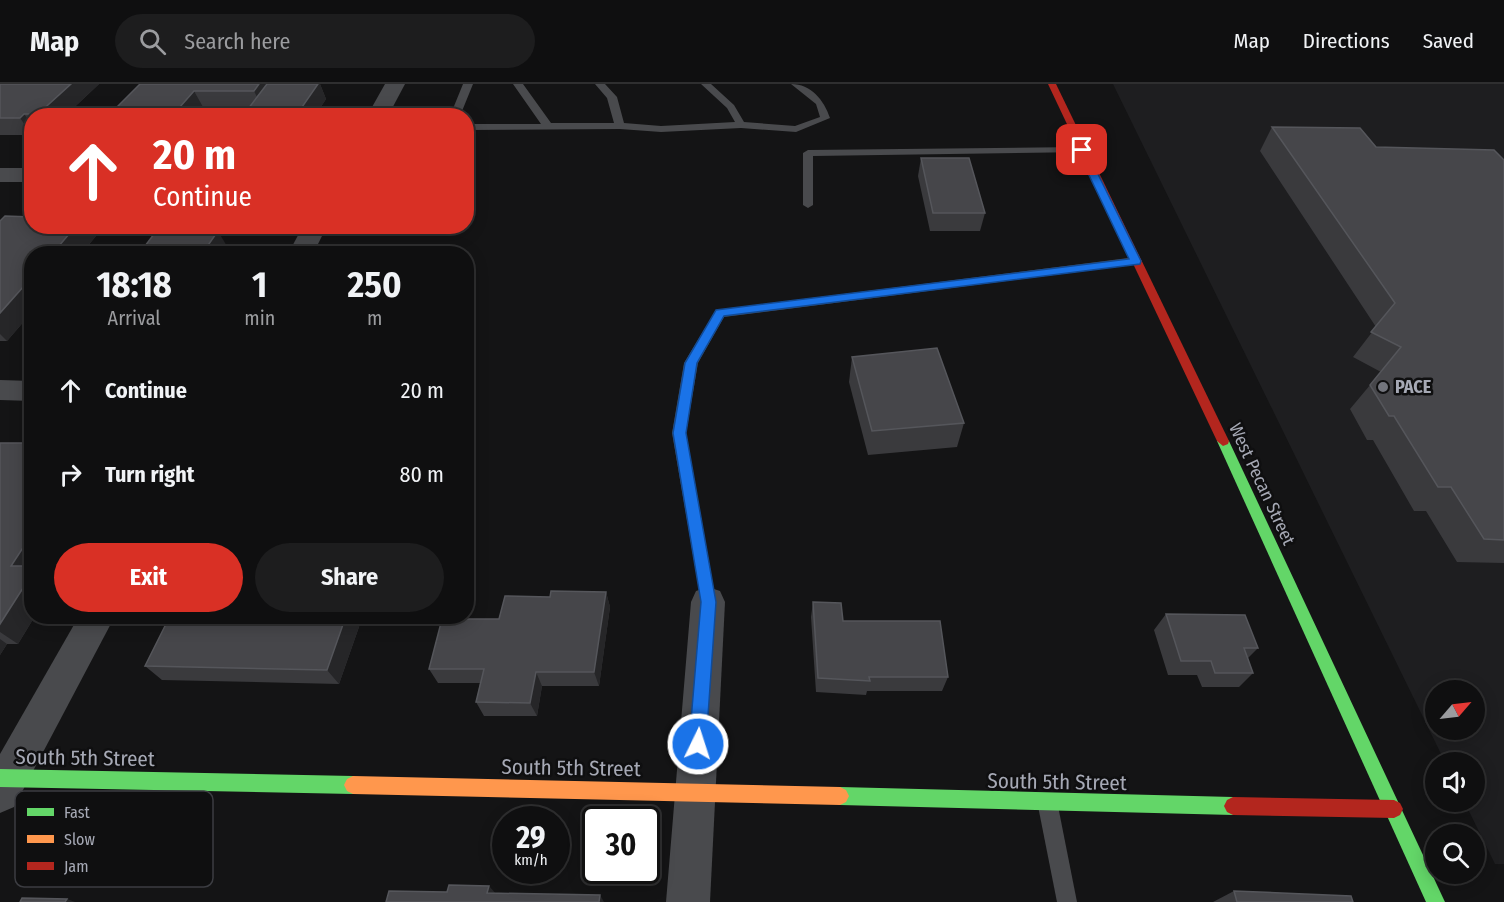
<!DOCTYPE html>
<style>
body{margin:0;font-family:"Fira Sans Condensed",sans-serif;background:#1d1d1e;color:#f1f3f6;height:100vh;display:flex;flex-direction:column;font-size:22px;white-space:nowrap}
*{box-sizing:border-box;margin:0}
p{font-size:20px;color:#9b9c9f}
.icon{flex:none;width:33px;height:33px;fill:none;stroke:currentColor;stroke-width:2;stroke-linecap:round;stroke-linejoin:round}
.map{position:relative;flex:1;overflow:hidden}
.side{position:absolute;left:24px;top:162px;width:450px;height:378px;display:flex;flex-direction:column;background:#0f0f10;border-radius:24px;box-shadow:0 3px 15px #0003,0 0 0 2px #2f2f30}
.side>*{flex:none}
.hud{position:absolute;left:24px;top:24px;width:450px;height:126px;border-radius:24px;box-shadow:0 3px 15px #0003,0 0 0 2px #2f2f30;background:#d93025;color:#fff;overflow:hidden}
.needle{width:39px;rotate:62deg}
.buttons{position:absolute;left:1425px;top:596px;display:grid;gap:12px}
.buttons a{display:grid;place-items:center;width:60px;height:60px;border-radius:50%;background:#0f0f10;box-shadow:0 3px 15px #0003,0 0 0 2px #2f2f30;font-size:30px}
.speed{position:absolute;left:492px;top:722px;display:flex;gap:12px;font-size:30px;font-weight:700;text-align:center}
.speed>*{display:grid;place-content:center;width:78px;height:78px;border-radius:50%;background:#0f0f10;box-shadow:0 3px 15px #0003,0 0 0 2px #2f2f30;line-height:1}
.speed small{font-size:15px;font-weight:400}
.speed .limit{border:3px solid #111;border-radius:9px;background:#fff;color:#111}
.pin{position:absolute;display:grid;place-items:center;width:51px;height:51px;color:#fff;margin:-26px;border-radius:12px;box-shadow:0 3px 9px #0006}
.me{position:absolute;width:66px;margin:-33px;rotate:4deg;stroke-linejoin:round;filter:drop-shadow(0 0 4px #0008)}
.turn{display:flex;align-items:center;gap:21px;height:126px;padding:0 30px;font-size:27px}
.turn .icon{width:78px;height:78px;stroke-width:2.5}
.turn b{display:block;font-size:42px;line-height:51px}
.eta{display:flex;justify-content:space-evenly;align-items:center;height:102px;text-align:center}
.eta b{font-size:36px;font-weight:700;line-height:42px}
.primary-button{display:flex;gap:12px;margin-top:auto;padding:12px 30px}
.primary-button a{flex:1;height:69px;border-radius:36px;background:#d93025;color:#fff;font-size:24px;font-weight:700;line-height:69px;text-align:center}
.primary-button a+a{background:#1d1d1e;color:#f1f3f6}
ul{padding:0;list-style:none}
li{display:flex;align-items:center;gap:18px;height:84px;padding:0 30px}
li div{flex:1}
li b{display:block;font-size:22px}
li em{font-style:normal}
header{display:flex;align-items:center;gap:36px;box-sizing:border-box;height:84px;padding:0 30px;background:#0f0f10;border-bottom:2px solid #2f2f30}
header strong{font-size:28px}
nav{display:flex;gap:33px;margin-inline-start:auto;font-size:21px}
.search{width:420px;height:54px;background:#1d1d1e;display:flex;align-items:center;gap:15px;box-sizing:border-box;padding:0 21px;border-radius:33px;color:#9b9c9f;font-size:22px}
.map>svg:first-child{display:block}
.built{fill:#1e1e20;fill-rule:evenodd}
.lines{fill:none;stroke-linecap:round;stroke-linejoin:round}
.lane{fill:#494a4d;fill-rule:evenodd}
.street{fill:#494a4d;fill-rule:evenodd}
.fast{fill:#63d668;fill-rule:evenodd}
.slow{fill:#ff974d;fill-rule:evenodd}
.jam{fill:#b3261e;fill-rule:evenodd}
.wall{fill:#3a3a3d}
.shaded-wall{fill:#262628}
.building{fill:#46464a;stroke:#55565b;stroke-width:1.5}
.route{fill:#1a73e8;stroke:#114b97;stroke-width:1.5}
.poi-dot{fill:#73757d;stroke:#0f0f10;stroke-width:2}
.labels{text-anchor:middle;stroke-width:5;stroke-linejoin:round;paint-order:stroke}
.poi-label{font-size:18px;font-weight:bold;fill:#a6a9b5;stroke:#0f0f10;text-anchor:start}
.street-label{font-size:18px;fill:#a6a9b5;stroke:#0f0f10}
.near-street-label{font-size:21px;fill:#a6a9b5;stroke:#0f0f10}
.key{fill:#0f0f10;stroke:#3c3d42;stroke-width:1.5}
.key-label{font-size:16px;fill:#a6a9b5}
</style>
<header>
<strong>Map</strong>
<div class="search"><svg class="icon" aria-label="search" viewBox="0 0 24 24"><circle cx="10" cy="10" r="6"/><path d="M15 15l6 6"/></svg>Search here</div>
<nav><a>Map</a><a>Directions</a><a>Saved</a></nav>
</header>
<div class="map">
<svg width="1504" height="818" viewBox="0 0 1504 818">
<rect width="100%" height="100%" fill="#141415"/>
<path class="built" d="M 1113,0 L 1504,0 L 1504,780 L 1495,780 L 1464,717 L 1474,717 L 1474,678 L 1445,678 ZM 1436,606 L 1474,606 L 1474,645 L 1436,645 Z"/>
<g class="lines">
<g class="lane">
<polygon points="463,0 473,0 460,32 450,32"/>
<path d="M 513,0 L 523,0 L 551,39 L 614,39 L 607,14 L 595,0 L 605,0 L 617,13 L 624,39 L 661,42 L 735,38 L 727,24 L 701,0 L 711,0 L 734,21 L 744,38 L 795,42 L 820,33 L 816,20 L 791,0 C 811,0 824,16 830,34 L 796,48 L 741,44 L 661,48 L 620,45 L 466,46 L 466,40 L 541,40 Z"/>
<polygon points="1082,63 1086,64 1086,68 813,72 813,121 808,124 803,121 803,69 808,66"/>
<polygon points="1136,173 1142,177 1140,180 724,233 698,279 686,349 716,518 714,523 708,525 702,523 672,349 684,279 716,226"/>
<polygon points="1048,712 1055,715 1058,722 1077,818 1057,818 1038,722 1041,715"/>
</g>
<g class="street">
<polygon points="385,0 405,0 388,32 367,32"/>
<rect x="0" y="84" width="32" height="14"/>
<polygon points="303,142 327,142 313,170 288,170"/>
<polygon points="0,296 32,297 32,317 0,316"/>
<polygon points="708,503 720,507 725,518 710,818 666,818 691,518 696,507"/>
<polygon points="79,532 115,532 14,723 0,729 0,670"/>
</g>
<g class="fast">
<polygon points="1223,352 1229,357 1445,818 1426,818 1217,357"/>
<polygon points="0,685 353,692 359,695 362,701 359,707 353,710 0,703"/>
<polygon points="840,703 1233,713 1239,716 1242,722 1239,728 1233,731 840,721 834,718 831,712 834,706"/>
</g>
<polygon class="slow" points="353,692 840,703 846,706 849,712 846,718 840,721 353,710 347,707 344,701 347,695"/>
<g class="jam">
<polygon points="1048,0 1056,0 1229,357 1228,360 1223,362 1217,357"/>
<polygon points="1233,713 1394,716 1400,719 1403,725 1400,731 1394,734 1233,731 1227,728 1224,722 1227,716"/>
</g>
</g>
<g class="wall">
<polygon points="0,0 99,0 65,32 32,32 32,51 0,51"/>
<polygon points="140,0 320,0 326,15 315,32 251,32 248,25 250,23 203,23 196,32 108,32"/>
<polygon points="1272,43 1376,63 1504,76 1504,479 1457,478 1426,427 1414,427 1373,356 1367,356 1350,325 1381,288 1353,273 1376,243 1260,67"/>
<polygon points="921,74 985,129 980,147 930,147 918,92"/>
<polygon points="0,137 32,142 89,142 96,152 81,170 32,170 32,228 7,257 0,257"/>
<polygon points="852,273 964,339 957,363 868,371 849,298"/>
<polygon points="0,359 32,532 35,532 18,560 7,560 0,571"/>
<polygon points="606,508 610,523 599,602 542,602 537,632 484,632 476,618 480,599 438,599 429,585 499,535"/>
<polygon points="813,518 843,537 948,593 942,607 867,607 866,611 816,608 811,533"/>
<polygon points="1166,530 1258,564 1248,574 1253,589 1239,603 1202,603 1197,591 1168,591 1154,546"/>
<polygon points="170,532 358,532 357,536 360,540 339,600 162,596 145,582"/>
<polygon points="1234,807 1353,818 1213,818"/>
</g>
<g class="shaded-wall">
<polygon points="71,0 99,0 65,32 38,32 38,30"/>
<polygon points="259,0 279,0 262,23 254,7"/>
<polygon points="318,0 320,0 326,15 315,32 303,32 300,26"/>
<polygon points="194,7 203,23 196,32 172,32"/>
<polygon points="24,30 32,40 32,51 20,34"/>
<polygon points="76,142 89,142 96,152 81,170 52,170"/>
<polygon points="218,147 228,164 225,170 205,170 204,167"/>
<polygon points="32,193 32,228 7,257 0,250 0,229"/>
<polygon points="32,450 32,532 35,532 18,560 0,548 0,540 11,482"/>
<polygon points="606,508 610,523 599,602 594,588"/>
<polygon points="346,532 358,532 357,536 360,540 339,600 327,586"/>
<polygon points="0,555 7,560 0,571"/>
<polygon points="536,588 542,602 537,632 530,619"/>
<polygon points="489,802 498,812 487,809"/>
<polygon points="600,811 604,818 599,818"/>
<polygon points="67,815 75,818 65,818"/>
</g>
<g class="building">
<polygon points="0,0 71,0 38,30 24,30 20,34 0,34"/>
<polygon points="140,0 259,0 254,7 194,7 172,32 108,32"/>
<polygon points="267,0 318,0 300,26 248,25"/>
<polygon points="1272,43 1360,44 1376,63 1494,66 1504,76 1504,456 1484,455 1451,403 1438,403 1394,332 1389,332 1370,301 1401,263 1371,248 1395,219"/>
<polygon points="921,74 969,74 985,129 933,129"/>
<polygon points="5,132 32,133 32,142 76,142 52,170 32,170 32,193 0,229 0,137"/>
<polygon points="157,146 218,147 204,167 211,167 209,170 139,170"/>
<polygon points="937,264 964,339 872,347 852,273"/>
<polygon points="0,359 32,359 32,450 11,482 32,482 32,490 0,540"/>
<polygon points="551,507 606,508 594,588 536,588 530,619 476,618 484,585 429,585 442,535 499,535 505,512 550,513"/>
<polygon points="813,518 841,519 843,537 940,537 948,593 869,593 870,597 818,594"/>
<polygon points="1166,530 1245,531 1258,564 1244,564 1253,589 1215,589 1211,577 1181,577"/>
<polygon points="170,532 346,532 327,586 145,582"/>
<polygon points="449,801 489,802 487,809 600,811 599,818 386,818 389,807 447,808"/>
<polygon points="1234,807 1351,812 1353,818 1237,818"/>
<polygon points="22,814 67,815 65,818 20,818"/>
</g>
<polygon class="route" points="1078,64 1086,66 1141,177 1140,180 724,232 697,279 686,349 716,518 706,660 704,666 698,668 692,666 689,660 701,518 673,349 685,279 716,226 1129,175 1077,66"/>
<circle class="poi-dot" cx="1383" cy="303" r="6"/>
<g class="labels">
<g class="poi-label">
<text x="1395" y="309">PACE</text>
</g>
<g class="street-label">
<text transform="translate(1262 400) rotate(65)" y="6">West Pecan Street</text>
</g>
<g class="near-street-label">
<text transform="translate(85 674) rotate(1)" y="7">South 5th Street</text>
<text transform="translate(571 684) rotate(1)" y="7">South 5th Street</text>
<text transform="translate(1057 698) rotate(1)" y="7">South 5th Street</text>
</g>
</g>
<rect x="15" y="707" width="198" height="96" rx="9" class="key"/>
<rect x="27" y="724" width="27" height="8" fill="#63d668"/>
<rect x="27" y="751" width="27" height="8" fill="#ff974d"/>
<rect x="27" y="778" width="27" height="8" fill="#b3261e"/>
<g class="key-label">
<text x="64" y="734">Fast</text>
<text x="64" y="761">Slow</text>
<text x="64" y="788">Jam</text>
</g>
</svg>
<div class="buttons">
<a><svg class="needle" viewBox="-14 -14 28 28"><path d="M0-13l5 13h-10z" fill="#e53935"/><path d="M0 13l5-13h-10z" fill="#9b9c9f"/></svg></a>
<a><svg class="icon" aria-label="sound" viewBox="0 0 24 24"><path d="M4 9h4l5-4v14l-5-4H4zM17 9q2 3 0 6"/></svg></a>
<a><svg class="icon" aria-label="search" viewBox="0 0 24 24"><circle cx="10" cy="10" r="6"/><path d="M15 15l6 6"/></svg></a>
</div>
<div class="speed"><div>29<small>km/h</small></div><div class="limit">30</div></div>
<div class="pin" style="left:1082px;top:66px;background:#d93025"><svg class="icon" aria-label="arrive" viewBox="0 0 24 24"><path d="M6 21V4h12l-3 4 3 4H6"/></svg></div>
<svg class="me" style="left:698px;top:660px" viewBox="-20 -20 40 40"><circle r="17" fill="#1a73e8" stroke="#fff" stroke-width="3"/><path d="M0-11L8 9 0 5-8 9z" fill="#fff"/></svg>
<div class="hud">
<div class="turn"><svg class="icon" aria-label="ahead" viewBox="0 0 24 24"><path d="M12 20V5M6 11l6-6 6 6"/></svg><div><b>20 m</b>Continue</div></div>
</div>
<section class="side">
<div class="eta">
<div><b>18:18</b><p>Arrival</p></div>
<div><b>1</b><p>min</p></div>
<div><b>250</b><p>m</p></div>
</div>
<ul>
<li><svg class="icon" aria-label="ahead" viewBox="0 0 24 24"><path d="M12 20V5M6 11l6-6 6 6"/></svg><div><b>Continue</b></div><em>20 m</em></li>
<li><svg class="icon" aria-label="right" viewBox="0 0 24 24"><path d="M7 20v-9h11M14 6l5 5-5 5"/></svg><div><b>Turn right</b></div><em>80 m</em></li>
</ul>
<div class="primary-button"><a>Exit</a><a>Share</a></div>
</section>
</div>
